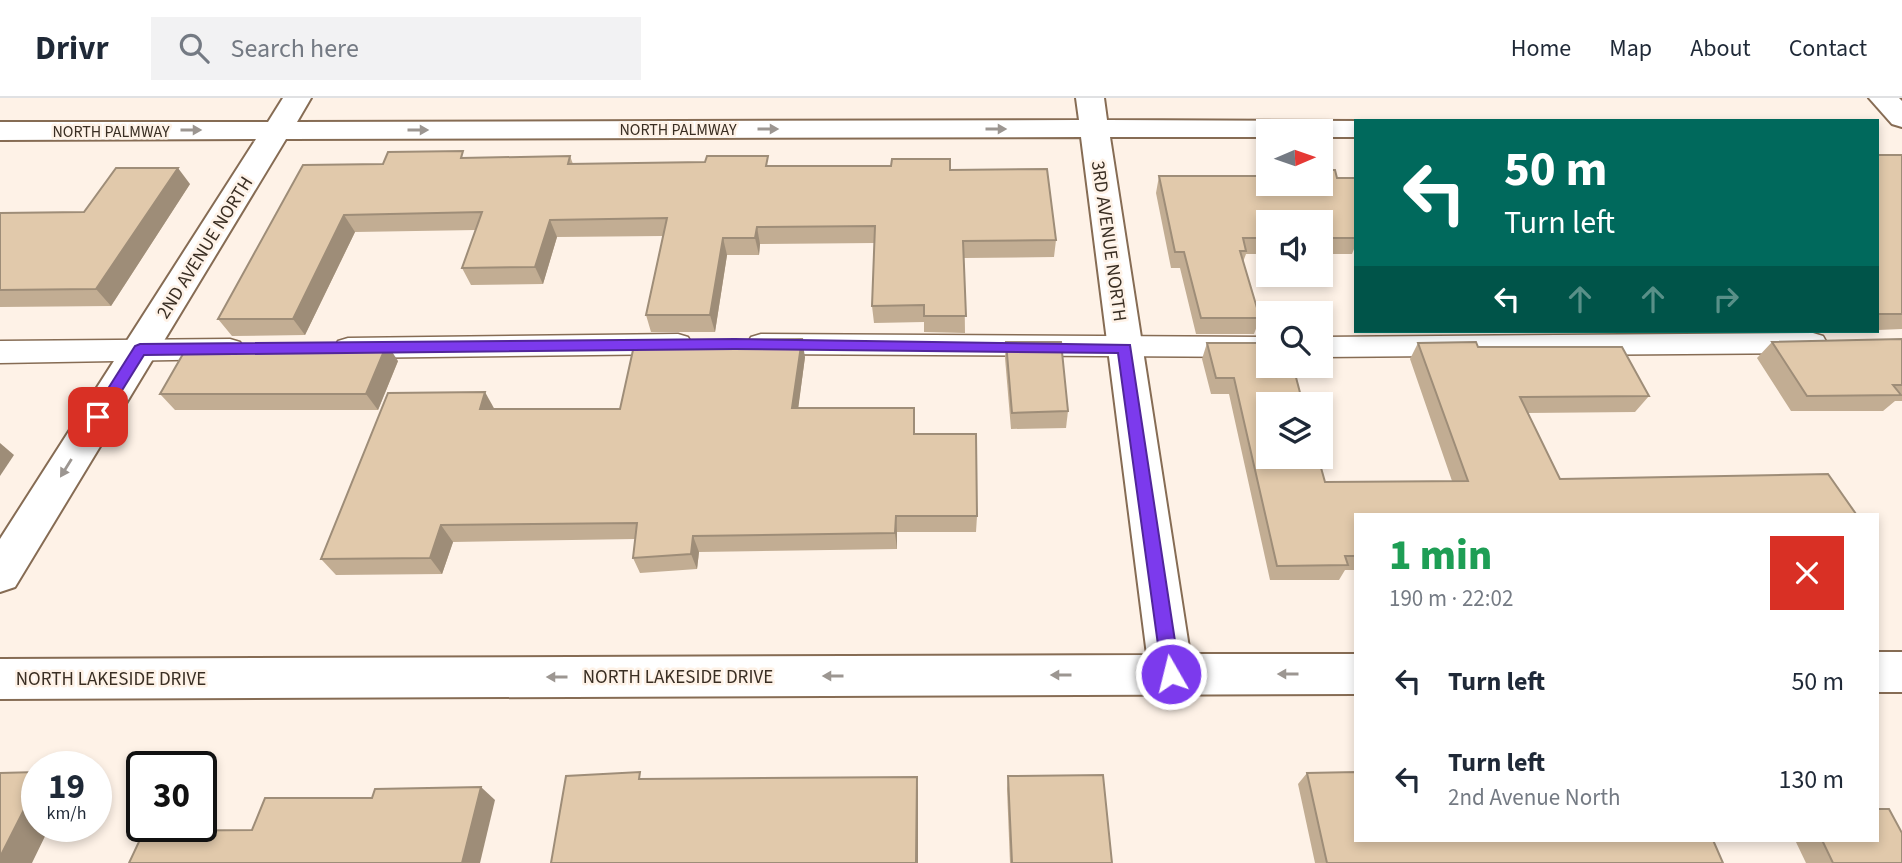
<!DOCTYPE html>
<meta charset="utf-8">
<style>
body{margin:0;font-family:"Source Sans 3",sans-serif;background:#f2f2f3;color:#1f2937;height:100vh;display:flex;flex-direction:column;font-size:26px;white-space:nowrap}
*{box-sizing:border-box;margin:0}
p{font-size:23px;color:#747a83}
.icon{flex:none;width:38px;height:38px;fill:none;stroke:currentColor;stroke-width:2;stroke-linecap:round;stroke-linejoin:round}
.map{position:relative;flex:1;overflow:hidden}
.drawer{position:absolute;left:1354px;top:415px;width:525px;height:329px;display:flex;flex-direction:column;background:#fff;border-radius:0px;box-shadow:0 4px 10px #0003}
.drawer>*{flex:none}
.guide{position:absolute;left:1354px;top:21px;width:525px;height:214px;border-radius:0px;box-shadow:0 4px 10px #0003;background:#00695c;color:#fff;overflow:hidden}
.needle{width:46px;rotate:88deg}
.controls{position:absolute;left:1256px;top:21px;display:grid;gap:14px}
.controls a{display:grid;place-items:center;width:77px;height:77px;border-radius:0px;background:#fff;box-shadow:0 4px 10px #0003;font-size:35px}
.speed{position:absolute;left:21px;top:653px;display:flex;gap:14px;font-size:35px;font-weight:700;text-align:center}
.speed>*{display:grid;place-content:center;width:91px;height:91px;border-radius:50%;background:#fff;box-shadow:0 4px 10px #0003;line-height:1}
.speed small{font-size:18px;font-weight:400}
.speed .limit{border:4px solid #111;border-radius:10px;background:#fff;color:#111}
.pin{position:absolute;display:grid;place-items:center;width:60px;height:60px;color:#fff;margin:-30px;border-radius:14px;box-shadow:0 4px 10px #0006}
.me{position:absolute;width:77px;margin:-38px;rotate:352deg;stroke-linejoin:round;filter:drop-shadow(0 0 5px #0008)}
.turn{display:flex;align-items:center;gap:24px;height:147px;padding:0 35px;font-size:32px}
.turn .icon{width:91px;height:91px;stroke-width:2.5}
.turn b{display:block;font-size:49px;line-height:60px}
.lanes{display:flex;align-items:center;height:66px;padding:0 35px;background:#0003;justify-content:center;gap:35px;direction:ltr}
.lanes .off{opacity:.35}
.round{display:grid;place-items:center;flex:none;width:74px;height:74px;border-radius:0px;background:#f2f2f3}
.headline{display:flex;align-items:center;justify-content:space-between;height:119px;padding:0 35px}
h1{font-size:42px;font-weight:800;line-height:52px;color:#1e9e55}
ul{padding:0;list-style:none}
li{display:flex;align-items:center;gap:21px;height:98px;padding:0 35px}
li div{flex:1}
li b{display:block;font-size:26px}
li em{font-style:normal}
header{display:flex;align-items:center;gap:42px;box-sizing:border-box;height:98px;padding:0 35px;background:#fff;border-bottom:2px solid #e0e1e3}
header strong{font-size:33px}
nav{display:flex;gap:38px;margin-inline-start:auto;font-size:24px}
.search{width:490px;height:63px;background:#f2f2f3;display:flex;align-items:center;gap:18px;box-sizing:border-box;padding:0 24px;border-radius:0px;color:#747a83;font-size:26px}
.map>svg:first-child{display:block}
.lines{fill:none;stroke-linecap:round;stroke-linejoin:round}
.lane-casing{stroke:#866c54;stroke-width:3}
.street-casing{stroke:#866c54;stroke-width:4}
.lane{fill:#fff;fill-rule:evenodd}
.street{fill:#fff;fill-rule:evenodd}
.wall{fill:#c2ad93}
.shaded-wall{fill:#9e8d78}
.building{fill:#e1c9ab;stroke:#9e8d78;stroke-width:2}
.oneway{fill:#9c9691}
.route{fill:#7c3aed;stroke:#51269a;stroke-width:2}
.labels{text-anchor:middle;stroke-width:5;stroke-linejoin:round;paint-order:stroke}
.far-street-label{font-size:16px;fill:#392e23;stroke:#fef2e7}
.street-label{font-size:19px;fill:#392e23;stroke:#fef2e7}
</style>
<header>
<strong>Drivr</strong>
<div class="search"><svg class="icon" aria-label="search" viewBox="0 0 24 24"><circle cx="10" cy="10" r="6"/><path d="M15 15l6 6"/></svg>Search here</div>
<nav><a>Home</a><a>Map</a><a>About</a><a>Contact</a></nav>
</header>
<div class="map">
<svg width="1902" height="765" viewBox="0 0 1902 765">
<rect width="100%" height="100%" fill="#fef2e7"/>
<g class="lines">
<g class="lane-casing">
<g id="lane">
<polygon points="1813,235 1823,238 1827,245 1823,252 1813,255 1321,259 1321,239"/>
<polygon points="678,236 688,239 692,246 688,253 678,256 348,260 338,257 334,250 338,243 348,240"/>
<polygon points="761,236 1269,239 1269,259 761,256 751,253 747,246 751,239"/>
<polygon points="230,241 240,244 244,251 240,258 230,261 0,265 0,243"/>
</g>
</g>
<g class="street-casing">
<g id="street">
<polygon points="283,0 311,0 297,24 1079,22 1076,0 1104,0 1107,22 1362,23 1356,23 1356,39 1321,39 1321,33 1269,33 1269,39 1110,39 1190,556 1356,556 1356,596 0,601 0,561 1147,557 1081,39 286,41 15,489 0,494 0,441 256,41 0,42 0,24 268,24"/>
<polygon points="1869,0 1899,0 1902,3 1902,29 1892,26"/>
<rect x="1878" y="554" width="24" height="40"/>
</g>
</g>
<use href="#lane" class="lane"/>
<use href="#street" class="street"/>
</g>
<g class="wall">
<polygon points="1878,57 1902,57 1902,231 1878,232"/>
<polygon points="570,58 573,66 770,68 950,72 1056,142 1054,159 964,160 965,235 924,234 924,224 874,225 872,208 875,145 760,146 759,157 727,157 715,234 651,234 646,217 663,138 557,139 543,186 471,187 462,170 476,132 355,134 305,237 232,238 218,221 383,66 466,60"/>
<polygon points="1261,73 1337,80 1356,80 1356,151 1354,151 1352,156 1321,156 1321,124 1269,124 1269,156 1246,156 1243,164 1260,220 1254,236 1196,236 1180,170 1171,170 1156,95 1159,78 1260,78"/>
<polygon points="190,86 111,208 0,209 0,115 84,114"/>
<polygon points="1902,241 1902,303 1895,303 1883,313 1791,313 1757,260 1772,244"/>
<polygon points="1006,244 1068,313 1066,330 1011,331 1005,260"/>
<polygon points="1207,245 1269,250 1325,384 1452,383 1410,261 1418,245 1478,249 1649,298 1635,314 1527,315 1560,381 1356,416 1356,472 1345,472 1339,482 1270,482 1229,296 1211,296 1202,261"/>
<polygon points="805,259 798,310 915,336 977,418 976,434 897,434 897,451 699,454 697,471 640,475 633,460 635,441 453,444 442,476 336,477 321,461 495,311 620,311"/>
<polygon points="398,263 378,312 175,312 160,296"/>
<polygon points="1307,675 1356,742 1723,765 1315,765 1298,686"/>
<polygon points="1008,678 1112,765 1010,765 1007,691"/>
<polygon points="1795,742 1878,742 1902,765 1806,765"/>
</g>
<g class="shaded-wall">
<polygon points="178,70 190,86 111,208 96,191"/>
<polygon points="344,117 355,134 305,237 293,221"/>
<polygon points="550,122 557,139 543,186 535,169"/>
<polygon points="757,129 760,146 759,157 755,140"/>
<polygon points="723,140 727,157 715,234 710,217"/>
<polygon points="802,241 805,259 796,327 792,310"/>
<polygon points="387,246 398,263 378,312 366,296"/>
<polygon points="485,294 495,312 480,311"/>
<polygon points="0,345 14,357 0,378"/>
<polygon points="896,418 897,434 897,451 895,435"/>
<polygon points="441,427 453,444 442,476 430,460"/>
<polygon points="693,438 699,454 697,471 691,456"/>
<polygon points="917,679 918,693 918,765 916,765"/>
<polygon points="37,686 37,728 50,728 32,765 0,765 0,759"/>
<polygon points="481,689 495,702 480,765 462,765"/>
</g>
<g class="building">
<polygon points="463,53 461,60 570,58 568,66 705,64 707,58 768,58 766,68 891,68 892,61 950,61 950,72 1047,71 1056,142 963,143 966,218 924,218 924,207 872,208 875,128 757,129 755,140 723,140 710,217 646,217 667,120 550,122 535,169 462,170 482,114 344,117 293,221 218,221 303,67 383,66 388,54"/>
<rect x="1878" y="57" width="24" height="159"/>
<polygon points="116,70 178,70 96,191 0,192 0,115 84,114"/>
<polygon points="1321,72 1335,72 1337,80 1356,80 1356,140 1321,140 1321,124 1269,124 1269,140 1243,140 1246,153 1240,153 1260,220 1201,220 1184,154 1175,154 1159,78 1263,78 1261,73 1269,73 1269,86 1321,86"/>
<polygon points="802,241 792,310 914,310 914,336 976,336 977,418 896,418 895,435 693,438 691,456 633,460 637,425 441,427 430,460 321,461 388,295 485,294 480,311 620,311 635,243"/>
<polygon points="1902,241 1902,287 1893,287 1901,297 1807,298 1772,244"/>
<polygon points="1006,244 1061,244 1068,313 1012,315"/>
<polygon points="1476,244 1478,249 1622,249 1649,298 1520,299 1560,381 1828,376 1856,416 1356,416 1356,458 1345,458 1348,467 1277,468 1234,280 1216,280 1207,245 1267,245 1269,250 1269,268 1293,268 1303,306 1269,306 1269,359 1318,359 1325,384 1468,383 1418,245"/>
<polygon points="387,246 366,296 160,296 187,249"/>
<polygon points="37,674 37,686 0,759 0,675"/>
<polygon points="640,674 639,681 917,679 916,765 551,765 566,678"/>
<polygon points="1356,674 1356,742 1713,742 1723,765 1327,765 1307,675"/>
<polygon points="1103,677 1112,765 1012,765 1008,678"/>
<polygon points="481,689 462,765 129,765 144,733 252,732 265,700 372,700 375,691"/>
<polygon points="1878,711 1889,711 1902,735 1902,765 1833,765 1822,742 1878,742"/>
</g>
<defs><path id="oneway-solid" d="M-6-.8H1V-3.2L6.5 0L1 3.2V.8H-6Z" transform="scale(1.75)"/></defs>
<g class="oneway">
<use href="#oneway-solid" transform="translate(768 31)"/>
<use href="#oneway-solid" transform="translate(996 31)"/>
<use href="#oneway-solid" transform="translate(191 32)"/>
<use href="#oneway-solid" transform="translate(418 32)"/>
<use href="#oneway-solid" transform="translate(66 370) rotate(122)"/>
<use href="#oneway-solid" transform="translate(1288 576) rotate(180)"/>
<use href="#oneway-solid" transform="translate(1061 577) rotate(180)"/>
<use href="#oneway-solid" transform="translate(833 578) rotate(180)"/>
<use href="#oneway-solid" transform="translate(557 579) rotate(180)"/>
</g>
<polygon class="route" points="735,241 1130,247 1180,576 1178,582 1171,585 1165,582 1162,576 1118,255 735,251 144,257 103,323 92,323 90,319 135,248 140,246"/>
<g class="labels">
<g class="far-street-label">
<text x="678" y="37">NORTH PALMWAY</text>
<text x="111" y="39">NORTH PALMWAY</text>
</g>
<g class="street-label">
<text transform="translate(1110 143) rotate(82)" y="7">3RD AVENUE NORTH</text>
<text transform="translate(204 149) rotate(-58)" y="7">2ND AVENUE NORTH</text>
<text x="678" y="585">NORTH LAKESIDE DRIVE</text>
<text x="111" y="587">NORTH LAKESIDE DRIVE</text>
</g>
</g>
</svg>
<div class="controls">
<a><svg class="needle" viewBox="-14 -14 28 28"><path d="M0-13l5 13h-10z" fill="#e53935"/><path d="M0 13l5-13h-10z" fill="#747a83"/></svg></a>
<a><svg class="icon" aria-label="sound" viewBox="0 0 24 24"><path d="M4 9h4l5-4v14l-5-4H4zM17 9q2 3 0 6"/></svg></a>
<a><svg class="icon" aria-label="search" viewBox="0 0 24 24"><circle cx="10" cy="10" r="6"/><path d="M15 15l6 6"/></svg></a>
<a><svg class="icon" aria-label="layers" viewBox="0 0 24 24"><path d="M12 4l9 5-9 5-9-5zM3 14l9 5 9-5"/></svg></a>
</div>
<div class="speed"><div>19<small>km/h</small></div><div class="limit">30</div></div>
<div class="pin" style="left:98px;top:319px;background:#d93025"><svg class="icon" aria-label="arrive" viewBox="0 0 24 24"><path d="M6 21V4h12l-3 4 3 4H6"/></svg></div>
<svg class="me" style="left:1171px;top:576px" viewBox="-20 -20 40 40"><circle r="17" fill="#7c3aed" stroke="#fff" stroke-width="3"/><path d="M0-11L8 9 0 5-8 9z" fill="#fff"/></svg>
<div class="guide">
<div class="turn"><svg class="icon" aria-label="left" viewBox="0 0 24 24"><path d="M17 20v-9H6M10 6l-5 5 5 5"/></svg><div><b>50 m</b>Turn left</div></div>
<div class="lanes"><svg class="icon" aria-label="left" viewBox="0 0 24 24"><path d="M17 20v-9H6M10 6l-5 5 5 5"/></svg><svg class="icon off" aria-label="ahead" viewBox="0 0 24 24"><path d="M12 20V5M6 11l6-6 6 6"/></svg><svg class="icon off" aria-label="ahead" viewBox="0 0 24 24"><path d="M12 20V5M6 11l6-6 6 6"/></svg><svg class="icon off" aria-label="right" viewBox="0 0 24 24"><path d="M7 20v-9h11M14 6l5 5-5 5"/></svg></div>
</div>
<section class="drawer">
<div class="headline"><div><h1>1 min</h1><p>190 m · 22:02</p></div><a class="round" style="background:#d93025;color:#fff"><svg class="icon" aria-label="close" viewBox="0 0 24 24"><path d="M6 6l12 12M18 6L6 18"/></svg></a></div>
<ul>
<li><svg class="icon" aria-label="left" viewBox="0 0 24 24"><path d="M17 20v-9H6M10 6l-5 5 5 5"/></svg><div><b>Turn left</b></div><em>50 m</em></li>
<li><svg class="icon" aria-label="left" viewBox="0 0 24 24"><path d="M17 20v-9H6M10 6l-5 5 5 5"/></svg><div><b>Turn left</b><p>2nd Avenue North</p></div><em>130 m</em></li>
</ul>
</section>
</div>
